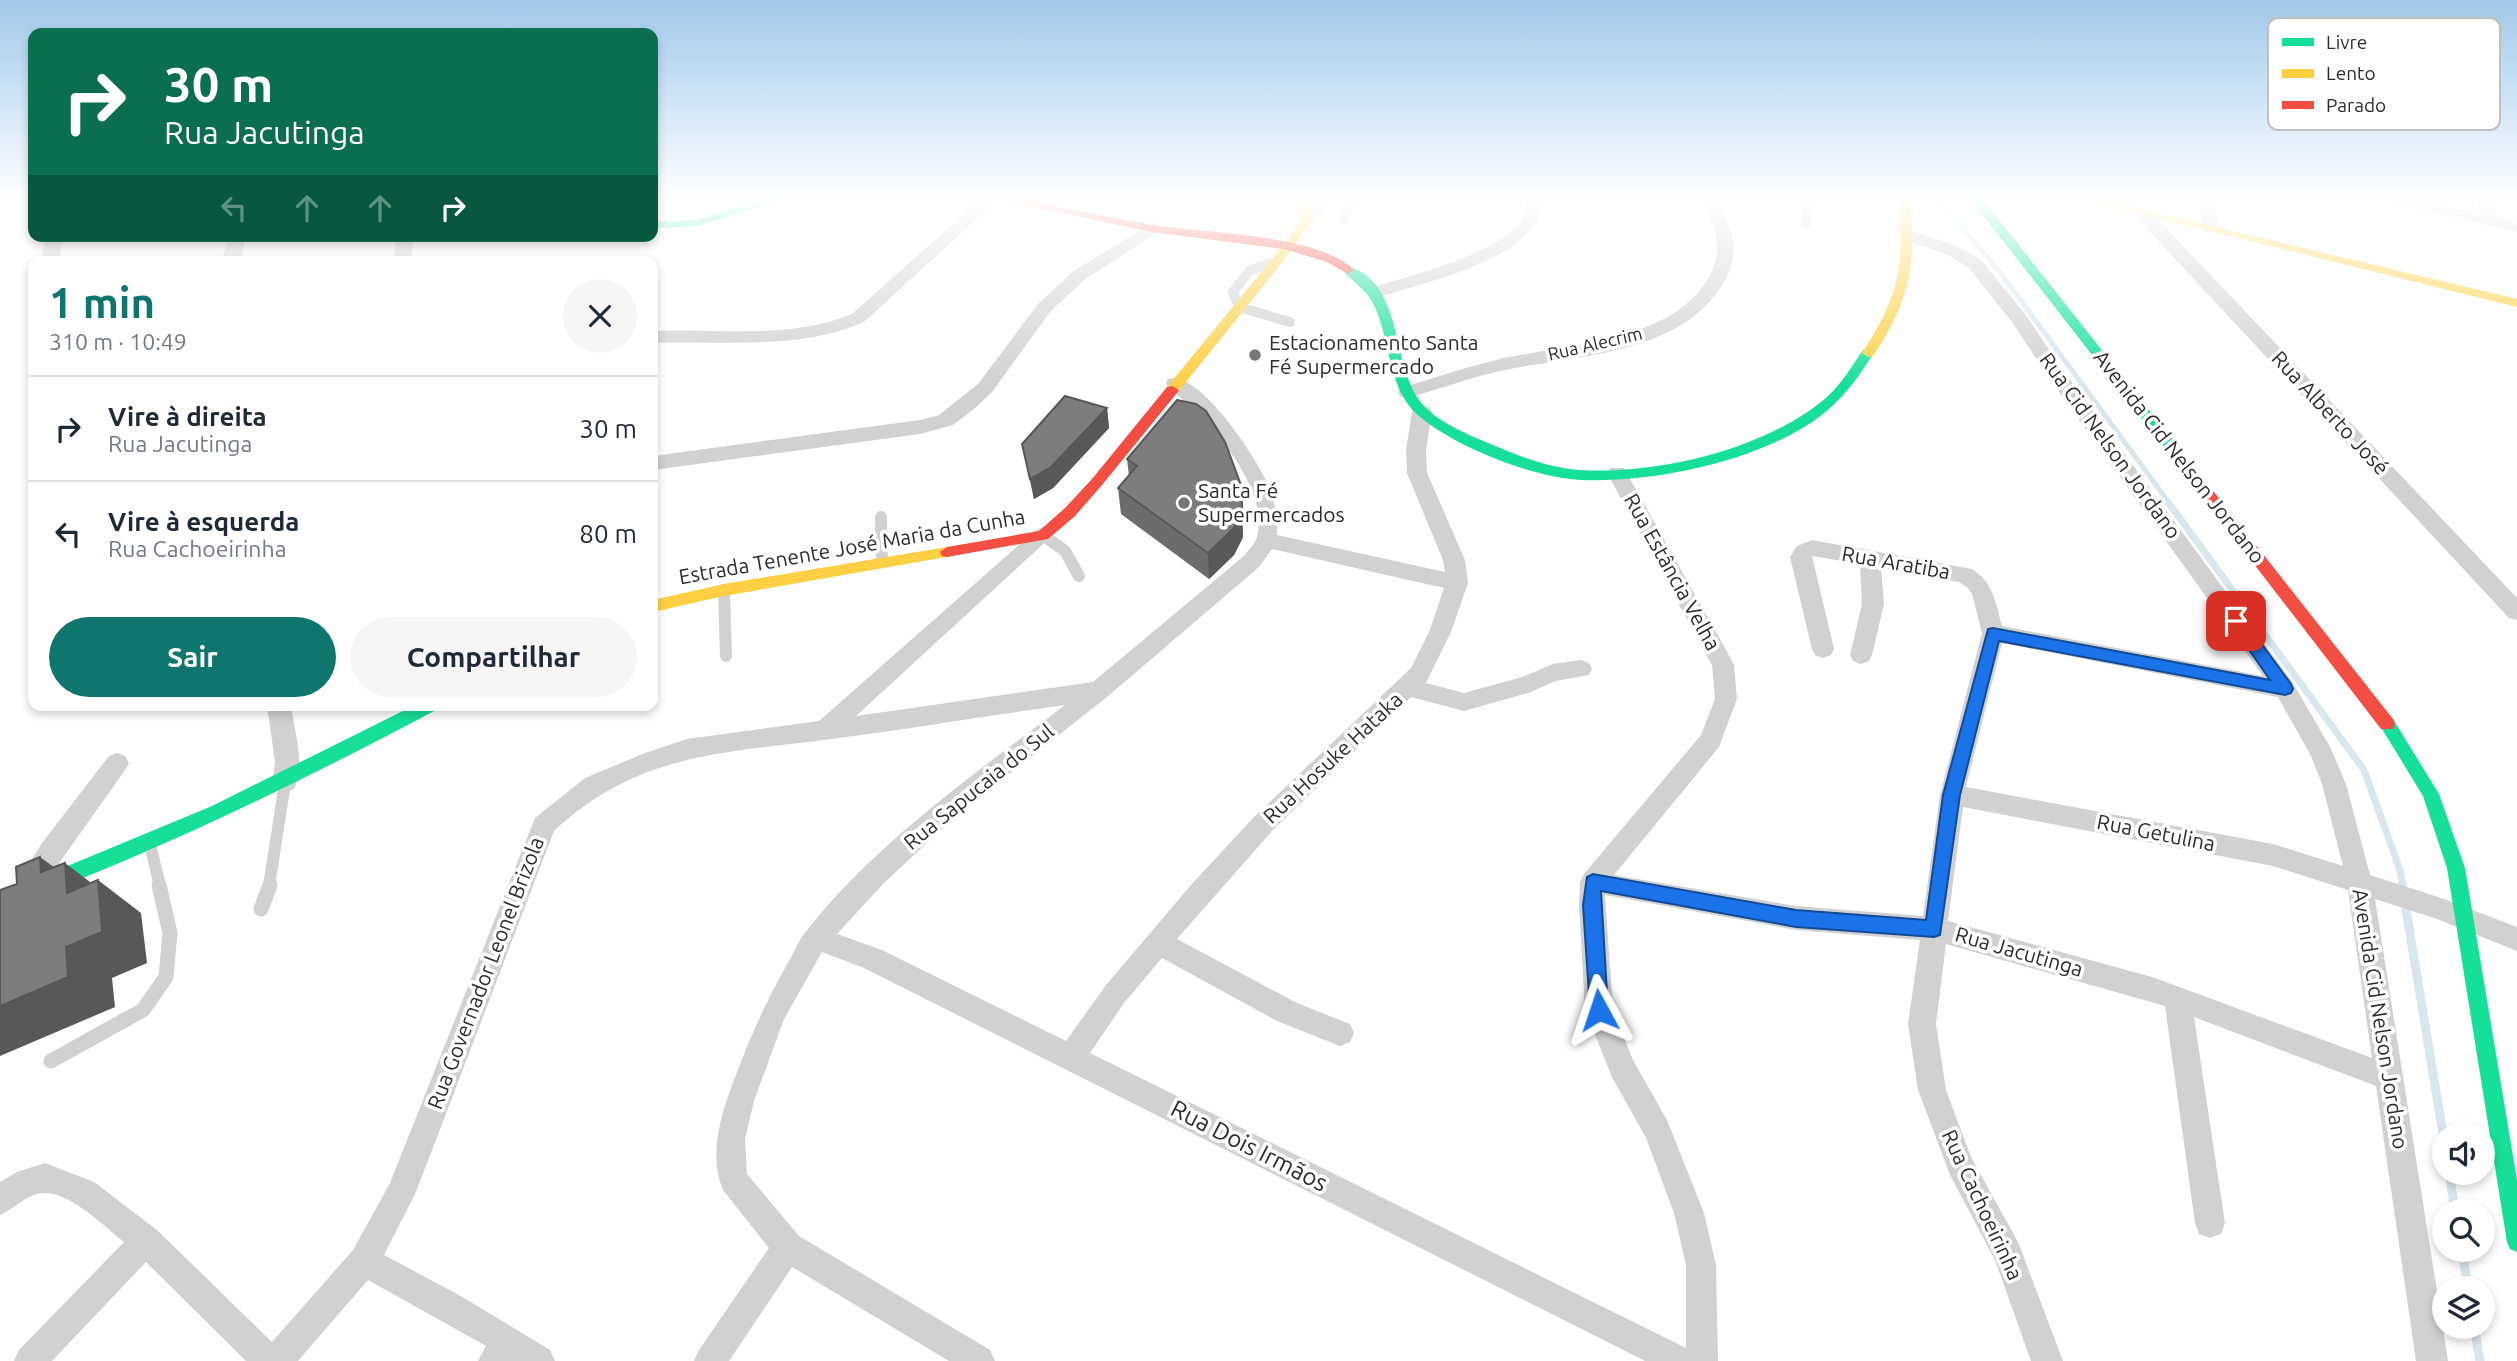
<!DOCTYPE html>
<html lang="pt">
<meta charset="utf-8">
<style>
body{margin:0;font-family:Ubuntu,sans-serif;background:#f6f6f7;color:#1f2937;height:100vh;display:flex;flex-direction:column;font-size:26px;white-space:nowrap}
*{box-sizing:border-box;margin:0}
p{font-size:23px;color:#747a83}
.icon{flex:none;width:38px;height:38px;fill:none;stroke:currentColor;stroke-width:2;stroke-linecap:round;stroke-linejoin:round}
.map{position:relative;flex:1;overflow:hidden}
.panel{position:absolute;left:28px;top:256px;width:630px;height:455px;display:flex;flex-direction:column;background:#fff;border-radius:14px;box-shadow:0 4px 10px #0003}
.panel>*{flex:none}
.guide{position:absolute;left:28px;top:28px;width:630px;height:214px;border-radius:14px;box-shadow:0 4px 10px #0003;background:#0b6e4f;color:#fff;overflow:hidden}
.controls{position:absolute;left:2432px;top:1122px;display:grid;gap:14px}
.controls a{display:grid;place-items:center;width:63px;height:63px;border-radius:50%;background:#fff;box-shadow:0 4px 10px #0003;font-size:35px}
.pin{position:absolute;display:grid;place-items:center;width:60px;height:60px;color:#fff;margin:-30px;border-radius:14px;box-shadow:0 4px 10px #0006}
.me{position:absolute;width:77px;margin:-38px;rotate:355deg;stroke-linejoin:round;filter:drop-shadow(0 0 5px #0008)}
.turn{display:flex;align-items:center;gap:24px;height:147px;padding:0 21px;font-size:32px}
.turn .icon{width:91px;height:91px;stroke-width:2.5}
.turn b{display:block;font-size:49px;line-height:60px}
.lanes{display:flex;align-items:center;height:66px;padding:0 21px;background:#0003;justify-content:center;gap:35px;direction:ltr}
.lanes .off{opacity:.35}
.round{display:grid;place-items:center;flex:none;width:74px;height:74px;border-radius:37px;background:#f6f6f7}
.summary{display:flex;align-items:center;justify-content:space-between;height:119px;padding:0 21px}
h1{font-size:42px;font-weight:700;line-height:52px;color:#0f766e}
.cta{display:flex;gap:14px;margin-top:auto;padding:14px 21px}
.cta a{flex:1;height:80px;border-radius:42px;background:#0f766e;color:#fff;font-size:28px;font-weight:700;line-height:80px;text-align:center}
.cta a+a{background:#f6f6f7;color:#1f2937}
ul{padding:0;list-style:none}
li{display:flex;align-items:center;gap:21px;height:105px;padding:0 21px;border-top:2px solid #e0e1e3}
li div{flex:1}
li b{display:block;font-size:26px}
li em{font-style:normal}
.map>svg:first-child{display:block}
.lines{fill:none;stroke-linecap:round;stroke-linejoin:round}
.stream-far2{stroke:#d8e6ee;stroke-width:5}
.stream-far1{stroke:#d8e6ee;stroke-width:7}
.stream{stroke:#d8e6ee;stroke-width:9}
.lane-far2{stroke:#d1d1d1;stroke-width:10}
.lane-far1{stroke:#d1d1d1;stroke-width:12}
.lane{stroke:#d1d1d1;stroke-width:15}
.street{fill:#d1d1d1;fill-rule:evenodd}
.fast{fill:#16e098;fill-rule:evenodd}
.slow{fill:#ffcf43;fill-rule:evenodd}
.jam{fill:#f24e42;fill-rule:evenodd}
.wall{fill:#6c6c6c}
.shaded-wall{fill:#585858}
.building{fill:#7d7d7d;stroke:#585858;stroke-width:2}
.route{fill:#1a73e8;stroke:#114b97;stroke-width:2}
.poi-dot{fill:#767676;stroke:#fff;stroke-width:2.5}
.labels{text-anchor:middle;stroke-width:7;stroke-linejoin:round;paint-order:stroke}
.far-street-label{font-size:18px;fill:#2c2c2c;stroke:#fff}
.poi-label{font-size:21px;fill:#2c2c2c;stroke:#fff;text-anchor:start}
.street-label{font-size:21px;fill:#2c2c2c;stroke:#fff}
.near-street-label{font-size:24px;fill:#2c2c2c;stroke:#fff}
.key{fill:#fff;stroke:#c0c0c0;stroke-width:2}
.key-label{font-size:19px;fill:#2c2c2c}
</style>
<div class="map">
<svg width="2517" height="1361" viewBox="0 0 2517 1361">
<rect width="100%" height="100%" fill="#fff"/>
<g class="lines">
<polyline class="stream-far2" points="1935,196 2000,272 2170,504"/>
<polyline class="stream-far1" points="2168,502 2364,770 2400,870 2403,886"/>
<g class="stream">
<polyline points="2402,885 2445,1146"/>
<polyline points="2449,1172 2455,1211"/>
<polyline points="2462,1250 2468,1288"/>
<polyline points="2474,1326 2480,1361"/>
</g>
<g class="lane-far2">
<polyline points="1343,219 1356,196"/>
<polyline points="1806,223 1809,196"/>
<polyline points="1276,262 1250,270 1233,292 1239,307 1290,322"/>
</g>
<g class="lane-far1">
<polyline points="881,517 882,562"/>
<polyline points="1043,535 1065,551 1079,576"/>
<polyline points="724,590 726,656"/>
<polyline points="150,844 160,886"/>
<polyline points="269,886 285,783"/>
</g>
<g class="lane">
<polyline points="261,909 270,885"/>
<polyline points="51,1061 143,1010 166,977 170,933 159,885"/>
</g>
<g class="street">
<path d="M 984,196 L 1002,196 L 864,322 C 797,351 724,340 653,343 L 653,331 C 719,328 789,340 852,314 Z"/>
<polygon points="1318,196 1335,196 1313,223 1301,223 1299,219"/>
<path d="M 1525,196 L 1541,196 C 1541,203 1543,212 1539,217 C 1516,264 1427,281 1380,297 L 1374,298 L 1365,293 L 1368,289 C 1406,276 1504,254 1523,217 C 1526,211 1525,203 1525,196 Z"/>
<path d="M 1697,196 L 1713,196 C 1732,223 1742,249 1725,280 C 1685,354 1578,355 1505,370 C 1472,377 1440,389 1407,398 L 1400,396 L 1398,392 L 1400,388 C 1435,378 1469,366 1504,358 C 1570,344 1674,342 1710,275 C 1725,247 1714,220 1697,196 Z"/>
<polygon points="2198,196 2214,196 2218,228 2216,232 2204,232 2202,228"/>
<polygon points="2372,196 2402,196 2480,214 2474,196 2490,196 2498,218 2517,222 2517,232 2380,201"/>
<polygon points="2143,209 2149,210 2517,598 2517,620 2509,618 2137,218 2135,214 2137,210"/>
<polygon points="1152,223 1158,224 1160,228 1158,232 1084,280 1050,312 992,392 974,409 953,425 920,434 653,470 653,456 920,420 939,415 978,384 1038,304 1072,272"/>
<path d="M 1909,230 L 1960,247 L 1981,260 L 2025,314 L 2063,370 L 2293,683 L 2330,747 L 2346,784 L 2370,875 L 2441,898 L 2517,927 L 2517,951 L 2437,919 L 2375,899 L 2448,1361 L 2416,1361 L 2376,1086 L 2194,1017 L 2225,1223 L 2221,1234 L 2210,1238 L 2199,1234 L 2195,1223 L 2165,1006 L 1946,944 L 1936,1024 L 1946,1090 L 1971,1157 L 2018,1242 L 2063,1361 L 2031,1361 L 1995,1260 L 1950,1175 L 1918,1090 L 1908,1024 L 1920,940 L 1796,930 L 1605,895 L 1613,1010 L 1633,1060 L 1667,1120 L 1704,1213 L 1716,1265 L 1718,1361 L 1645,1361 L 864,968 L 822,952 L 784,1019 L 754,1101 L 745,1139 L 747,1174 L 799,1236 L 990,1350 L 995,1361 L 949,1361 L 792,1267 L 729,1361 L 694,1361 L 699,1350 L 769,1248 L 723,1190 C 707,1152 723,1108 737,1072 C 752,1033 768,997 789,961 C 795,950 800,938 808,929 C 877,842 977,772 1065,705 C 984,716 904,730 824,740 C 719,753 635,755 554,831 L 416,1192 L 384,1255 L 459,1295 L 550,1350 L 555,1361 L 478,1361 L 486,1346 L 368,1280 L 298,1361 L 246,1361 L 146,1262 L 52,1361 L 14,1361 L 19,1350 L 124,1242 C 105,1227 70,1192 44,1193 C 28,1193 14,1209 0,1215 L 0,1182 L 17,1172 L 45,1163 L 94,1182 L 157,1230 L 272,1342 L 353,1250 L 390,1183 L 535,818 L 585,778 L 645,753 L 687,739 L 819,721 L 1036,530 L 1043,527 L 1050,530 L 1053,535 L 856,716 L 1093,682 L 1245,555 C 1248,550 1255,544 1257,537 C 1270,484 1205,417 1168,387 L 1166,383 L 1168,379 C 1200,370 1258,460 1269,487 C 1275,503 1278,517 1277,535 L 1445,572 L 1443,560 L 1407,473 L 1406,450 L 1412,412 L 1415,407 L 1429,407 L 1432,412 L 1426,450 L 1427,473 L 1465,560 L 1468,583 L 1451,632 L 1426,683 L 1464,693 L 1522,677 L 1553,664 L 1581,660 L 1589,663 L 1592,669 L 1589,675 L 1556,681 L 1528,693 L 1464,711 L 1411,697 L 1272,831 L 1177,939 L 1297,1003 L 1350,1024 L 1354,1033 L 1350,1042 L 1340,1046 L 1277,1021 L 1162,958 L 1124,1003 L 1090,1053 L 1686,1348 L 1686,1265 L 1674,1213 L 1646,1138 L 1612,1077 L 1585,1010 L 1579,905 L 1580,882 L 1584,874 L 1701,735 L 1715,699 L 1712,665 L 1607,473 L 1610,468 L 1624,468 L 1731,659 L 1734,665 L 1737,699 L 1719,747 L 1614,875 L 1796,906 L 1923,916 L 1940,795 L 1982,633 L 1972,594 L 1968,588 L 1959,582 L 1881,568 L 1884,604 L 1872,655 L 1869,661 L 1861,664 L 1853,661 L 1850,655 L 1862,604 L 1860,564 L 1812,556 L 1834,649 L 1831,655 L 1823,658 L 1815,655 L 1812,649 L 1790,557 L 1797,546 L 1812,540 L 1972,569 C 1993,582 1996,603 2002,626 L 2263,676 L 2049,378 L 2012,322 L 1969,268 L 1948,255 L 1903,239 L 1901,235 ZM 1272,549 L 1444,588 L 1429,632 L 1411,668 L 1254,817 L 1191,885 L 1106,985 L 1066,1041 L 882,950 L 837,934 L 884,883 L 955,817 L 1107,697 L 1259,567 ZM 2002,643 L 2278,697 L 2311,756 L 2322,784 L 2343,866 L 2273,844 L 1966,787 ZM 1963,807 L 2273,866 L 2348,890 L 2372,1058 L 2152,977 L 1948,921 Z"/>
<polygon points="46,236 63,236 59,261 41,261"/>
<polygon points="229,236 246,236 240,261 222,261"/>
<polygon points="397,236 414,236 411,261 393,261"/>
<path d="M 267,705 L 291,705 C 294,731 306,765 294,789 L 285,792 L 276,789 L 273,782 L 275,762 Z"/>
<polygon points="117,753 125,756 129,763 125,770 38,893 29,896 20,893 16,885 42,843 109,756"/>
</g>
<g class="fast">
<polygon points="776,196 794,196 697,226 653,228 653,222 696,220"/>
<polygon points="1968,196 1980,196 2177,445 2179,448 2177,451 2167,451"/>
<path d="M 1348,266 C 1407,285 1389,368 1424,406 C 1441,424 1469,435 1493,445 C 1519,456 1549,468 1579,470 C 1658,475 1768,449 1828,396 C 1842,383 1852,366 1863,350 L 1868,349 L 1874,353 C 1857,379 1841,402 1815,420 C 1755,462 1653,483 1581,480 C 1534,478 1455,447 1419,416 C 1388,390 1391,344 1376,310 C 1369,291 1355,284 1342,270 Z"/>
<path d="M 415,705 L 438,705 L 436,710 C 295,785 150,855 0,910 L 0,894 L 212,806 Z"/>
<polygon points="2387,717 2393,719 2439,794 2465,868 2517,1180 2517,1252 2510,1249 2507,1242 2447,868 2423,796 2379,724 2381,719"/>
</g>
<g class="slow">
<polygon points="1296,196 1308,196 1313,219 1285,259 1177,393 1167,393 1167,387 1277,253 1301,219"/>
<path d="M 1897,196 L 1909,196 C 1918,261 1910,301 1873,356 L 1868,357 L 1862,353 C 1899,297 1906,263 1897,196 Z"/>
<polygon points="2067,196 2087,196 2517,299 2517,307"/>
<polygon points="947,547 954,552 952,556 724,596 653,612 653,600 724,584"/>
</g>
<g class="jam">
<path d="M 988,196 L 1010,196 C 1057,206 1104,217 1152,225 C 1203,233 1319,234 1354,270 L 1348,274 L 1327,262 L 1284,249 L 1152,232 L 994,199 Z"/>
<polygon points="1172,386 1179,390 1177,393 1102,485 1075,516 1048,539 947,557 942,556 940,552 947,547 1039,531 1065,508 1092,479 1167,387"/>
<polygon points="2172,443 2177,445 2393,719 2395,724 2393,729 2381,729 2167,451 2165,448 2167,445"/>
</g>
</g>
<g class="wall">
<polygon points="1107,408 1109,428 1053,488 1034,499 1022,444"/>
<polygon points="1127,459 1243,537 1234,555 1209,579 1121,514 1118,488 1129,476"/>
</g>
<g class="shaded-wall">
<polygon points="1107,408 1109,428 1053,488 1034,499 1030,479"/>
<polygon points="1242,488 1243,537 1234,555 1209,579 1208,553"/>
<polygon points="40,857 66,876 65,863 98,888 98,880 141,913 147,963 112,978 115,1007 0,1056 0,1006 66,947 41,872"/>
</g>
<g class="building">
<polygon points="1065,396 1107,408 1050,468 1030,479 1022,444"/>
<polygon points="1177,400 1196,404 1206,411 1225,442 1242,488 1242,511 1233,529 1208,553 1118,488 1137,466 1127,459"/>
<polygon points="40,857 41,872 65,863 67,893 98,880 102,932 66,947 68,977 0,1006 0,890 17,884 16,867"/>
</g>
<linearGradient id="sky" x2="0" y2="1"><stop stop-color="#a1c8ea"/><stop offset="0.51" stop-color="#fff"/><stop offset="1" stop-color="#fff" stop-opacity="0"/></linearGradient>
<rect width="2517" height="387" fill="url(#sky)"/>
<polygon class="route" points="2236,615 2242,617 2291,684 2293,689 2291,693 2285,695 1999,641 1960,795 1940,935 1934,937 1796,927 1601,891 1608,1010 1606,1016 1599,1019 1592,1016 1590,1010 1583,905 1587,877 1593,874 1796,910 1926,920 1943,795 1988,629 1993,628 2270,680 2229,621"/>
<g class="poi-dot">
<circle cx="1255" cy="355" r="7"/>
<circle cx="1184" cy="503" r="7"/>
</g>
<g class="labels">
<g class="far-street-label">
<text transform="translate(1595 344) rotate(-13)" y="6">Rua Alecrim</text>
</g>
<g class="poi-label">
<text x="1269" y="350">Estacionamento Santa<tspan x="1269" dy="24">Fé Supermercado</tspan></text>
<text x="1198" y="498">Santa Fé<tspan x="1198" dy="24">Supermercados</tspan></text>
</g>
<g class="street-label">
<text transform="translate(2330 413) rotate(47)" y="7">Rua Alberto José</text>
<text transform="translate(2110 446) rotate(54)" y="7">Rua Cid Nelson Jordano</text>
<text transform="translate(2179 457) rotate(52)" y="7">Avenida Cid Nelson Jordano</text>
<text transform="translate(852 547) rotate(-10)" y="7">Estrada Tenente José Maria da Cunha</text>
<text transform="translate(1896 563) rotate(10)" y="7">Rua Aratiba</text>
<text transform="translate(1672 572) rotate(61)" y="7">Rua Estância Velha</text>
<text transform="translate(1333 758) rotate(-43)" y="7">Rua Hosuke Hataka</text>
<text transform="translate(979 787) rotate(-39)" y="7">Rua Sapucaia do Sul</text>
<text transform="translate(2156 833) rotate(11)" y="7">Rua Getulina</text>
<text transform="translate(2019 952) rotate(16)" y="7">Rua Jacutinga</text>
<text transform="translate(486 973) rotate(-69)" y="7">Rua Governador Leonel Brizola</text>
<text transform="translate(2380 1019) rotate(81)" y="7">Avenida Cid Nelson Jordano</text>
<text transform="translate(1982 1205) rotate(65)" y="7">Rua Cachoeirinha</text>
</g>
<g class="near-street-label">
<text transform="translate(1249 1146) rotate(27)" y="8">Rua Dois Irmãos</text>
</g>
</g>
<rect x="2268" y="18" width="232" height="112" rx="10" class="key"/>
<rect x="2282" y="38" width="32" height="8" fill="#16e098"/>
<rect x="2282" y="69" width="32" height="9" fill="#ffcf43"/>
<rect x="2282" y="101" width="32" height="8" fill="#f24e42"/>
<g class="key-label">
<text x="2326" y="49">Livre</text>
<text x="2326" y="80">Lento</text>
<text x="2326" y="112">Parado</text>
</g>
</svg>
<div class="controls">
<a><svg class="icon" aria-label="sound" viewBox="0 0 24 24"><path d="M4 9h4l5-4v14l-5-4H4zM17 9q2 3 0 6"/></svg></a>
<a><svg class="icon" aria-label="search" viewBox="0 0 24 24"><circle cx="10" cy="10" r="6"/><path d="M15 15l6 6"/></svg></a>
<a><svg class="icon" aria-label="layers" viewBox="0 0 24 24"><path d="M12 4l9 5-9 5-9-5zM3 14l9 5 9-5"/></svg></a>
</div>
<div class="pin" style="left:2236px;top:621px;background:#d93025"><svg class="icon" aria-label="arrive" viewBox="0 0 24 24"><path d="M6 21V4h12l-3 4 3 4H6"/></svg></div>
<svg class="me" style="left:1599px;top:1010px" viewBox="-20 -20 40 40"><path d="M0-17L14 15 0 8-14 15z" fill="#1a73e8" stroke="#fff" stroke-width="4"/></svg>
<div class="guide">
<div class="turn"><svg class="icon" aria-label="right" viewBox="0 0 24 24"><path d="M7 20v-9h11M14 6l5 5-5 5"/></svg><div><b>30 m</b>Rua Jacutinga</div></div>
<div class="lanes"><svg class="icon off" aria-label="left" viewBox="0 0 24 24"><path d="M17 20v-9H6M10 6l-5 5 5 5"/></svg><svg class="icon off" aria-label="ahead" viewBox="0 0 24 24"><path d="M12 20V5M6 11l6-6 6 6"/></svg><svg class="icon off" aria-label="ahead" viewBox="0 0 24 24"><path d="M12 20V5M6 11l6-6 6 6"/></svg><svg class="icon" aria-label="right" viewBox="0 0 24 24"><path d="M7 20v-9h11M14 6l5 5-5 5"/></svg></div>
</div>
<section class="panel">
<div class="summary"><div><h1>1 min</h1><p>310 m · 10:49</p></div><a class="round"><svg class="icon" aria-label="close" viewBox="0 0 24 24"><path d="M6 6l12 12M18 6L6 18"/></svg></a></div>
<ul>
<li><svg class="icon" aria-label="right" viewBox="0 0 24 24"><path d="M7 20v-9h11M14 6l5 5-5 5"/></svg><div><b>Vire à direita</b><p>Rua Jacutinga</p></div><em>30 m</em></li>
<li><svg class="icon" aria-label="left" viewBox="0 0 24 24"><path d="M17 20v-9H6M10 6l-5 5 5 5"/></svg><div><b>Vire à esquerda</b><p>Rua Cachoeirinha</p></div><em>80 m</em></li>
</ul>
<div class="cta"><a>Sair</a><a>Compartilhar</a></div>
</section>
</div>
